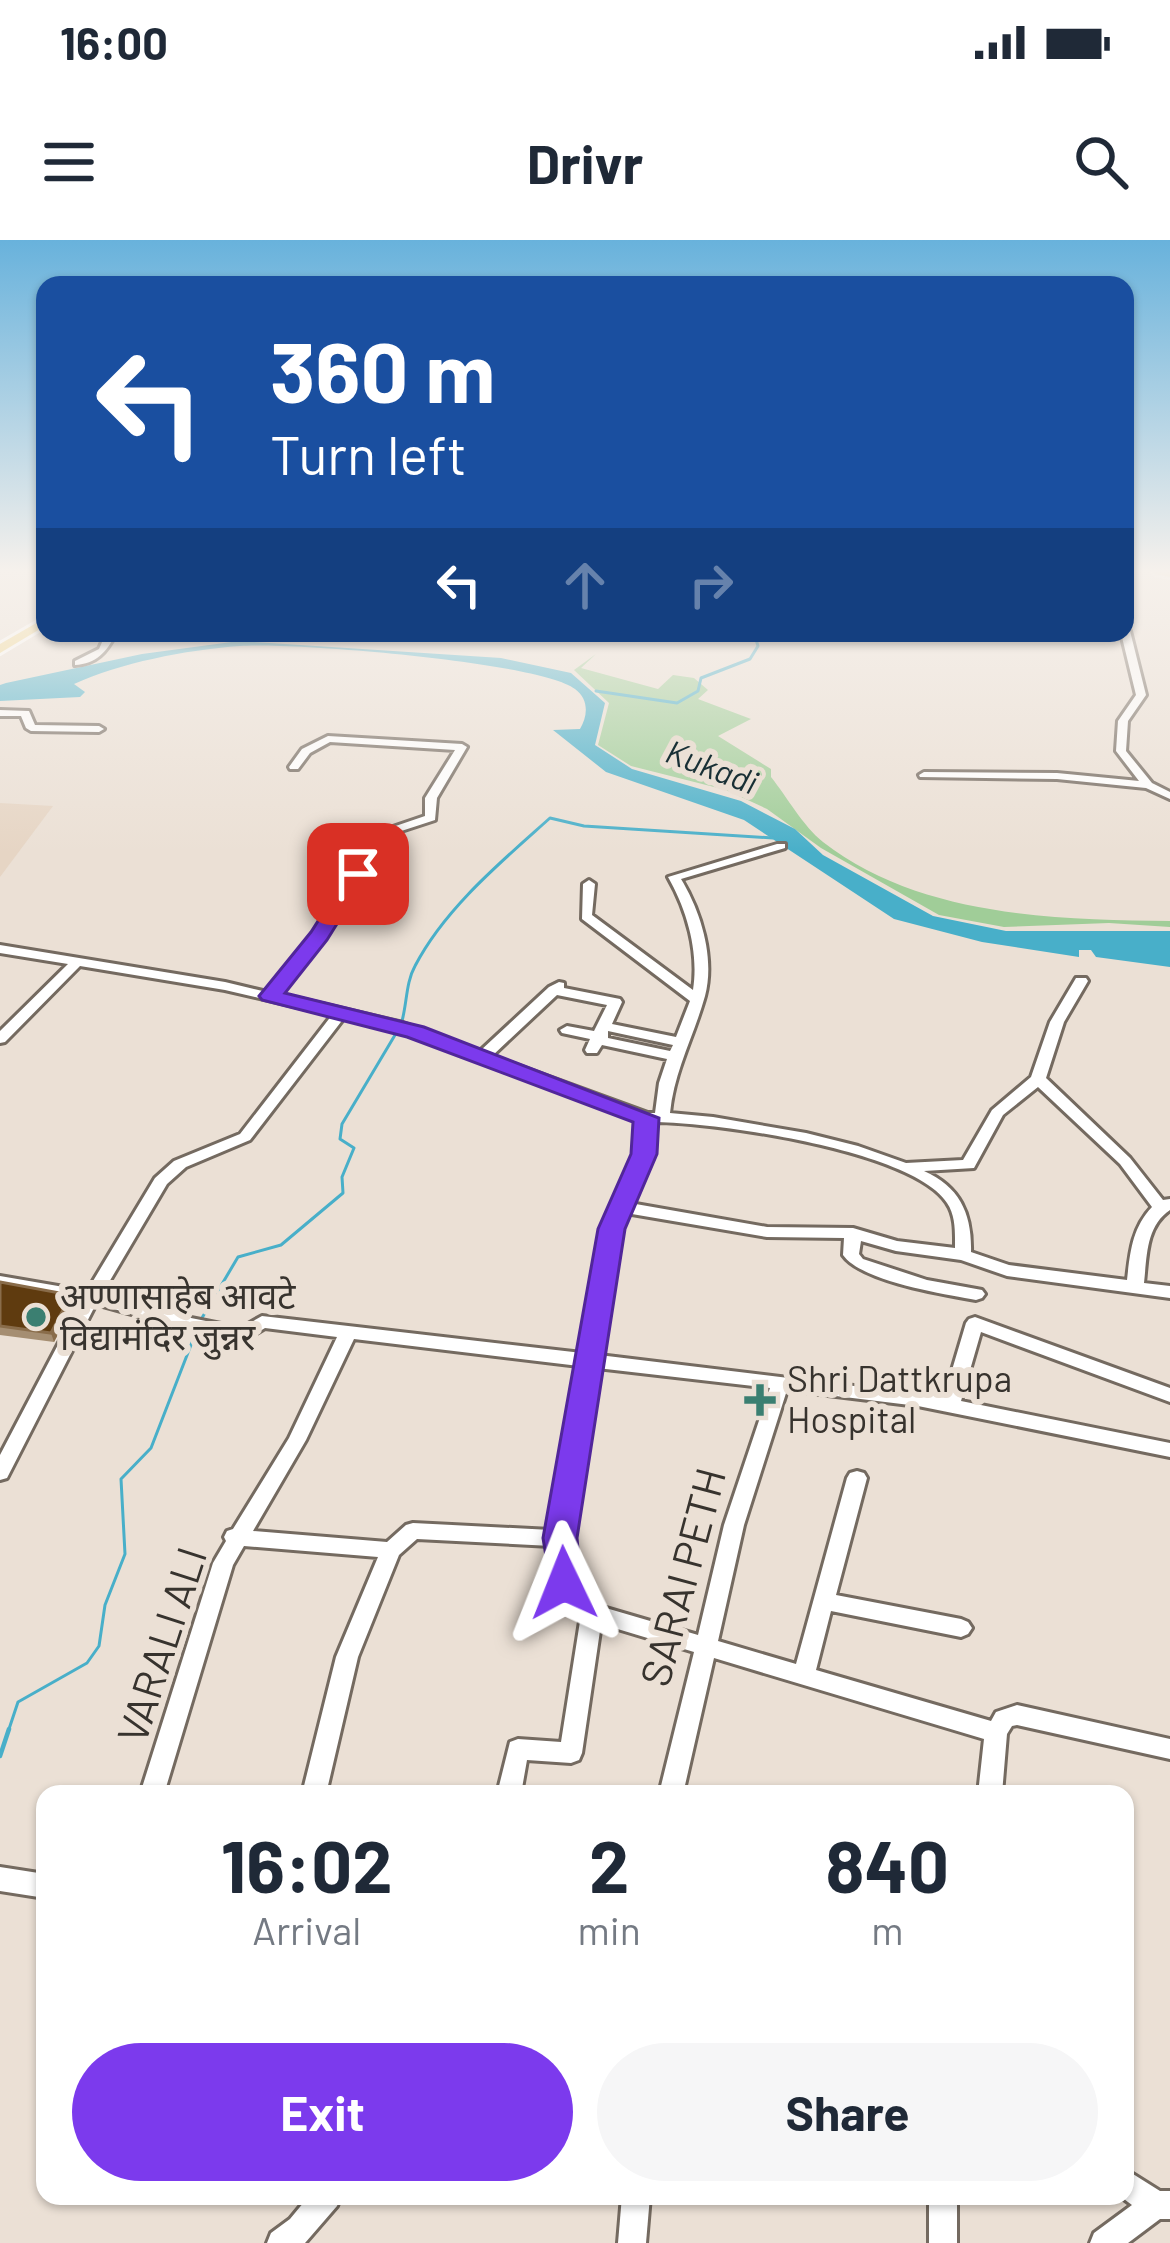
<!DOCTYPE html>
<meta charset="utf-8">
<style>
body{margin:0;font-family:Barlow,"Noto Sans Devanagari",sans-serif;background:#f6f6f7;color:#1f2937;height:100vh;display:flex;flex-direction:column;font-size:45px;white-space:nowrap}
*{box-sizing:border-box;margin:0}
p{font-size:39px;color:#747a83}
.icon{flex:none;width:66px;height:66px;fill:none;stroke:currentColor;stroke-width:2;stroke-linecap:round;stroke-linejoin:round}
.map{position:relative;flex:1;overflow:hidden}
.sheet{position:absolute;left:36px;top:1545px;width:1098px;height:420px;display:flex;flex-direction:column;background:#fff;border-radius:24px;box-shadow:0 3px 9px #0004}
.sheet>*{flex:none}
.guide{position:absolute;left:36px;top:36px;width:1098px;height:366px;border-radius:24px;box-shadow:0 3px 9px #0004;background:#1a4fa0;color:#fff;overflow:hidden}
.pin{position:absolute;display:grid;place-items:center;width:102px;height:102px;color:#fff;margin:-51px;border-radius:24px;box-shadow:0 6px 18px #0006}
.me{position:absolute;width:132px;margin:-66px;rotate:358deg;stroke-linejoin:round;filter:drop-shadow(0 0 9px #0008)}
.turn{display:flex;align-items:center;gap:42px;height:252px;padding:0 36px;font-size:54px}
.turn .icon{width:156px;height:156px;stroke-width:2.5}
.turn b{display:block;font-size:84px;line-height:102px}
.lanes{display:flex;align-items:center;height:114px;padding:0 36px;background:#0003;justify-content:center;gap:60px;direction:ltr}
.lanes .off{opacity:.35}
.eta{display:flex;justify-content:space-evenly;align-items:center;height:204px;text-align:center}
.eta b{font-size:72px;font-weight:700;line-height:84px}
.action{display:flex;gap:24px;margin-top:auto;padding:24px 36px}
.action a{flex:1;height:138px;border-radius:72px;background:#7c3aed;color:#fff;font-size:48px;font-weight:700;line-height:138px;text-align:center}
.action a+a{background:#f6f6f7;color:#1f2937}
.status{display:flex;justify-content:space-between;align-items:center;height:84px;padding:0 60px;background:#fff;direction:ltr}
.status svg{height:33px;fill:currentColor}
header{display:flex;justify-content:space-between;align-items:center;height:156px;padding:0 36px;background:#fff;font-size:54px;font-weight:700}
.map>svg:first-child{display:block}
.built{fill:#e6d5c4}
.green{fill:#a0cd98}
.water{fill:#48afc9}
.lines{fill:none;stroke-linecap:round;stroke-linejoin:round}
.stream-far1{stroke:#48afc9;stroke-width:3}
.stream{stroke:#48afc9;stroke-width:4.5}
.minor-casing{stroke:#746a60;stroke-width:6}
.major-casing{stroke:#fff;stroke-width:6}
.minor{fill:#fff;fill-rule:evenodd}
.major{fill:#f2d47d;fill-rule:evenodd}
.wall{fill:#a58e72}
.shaded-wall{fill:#896c4a}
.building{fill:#5f3b0f;stroke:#896c4a;stroke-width:3}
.route{fill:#7c3aed;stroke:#51269a;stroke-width:3}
.poi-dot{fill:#3b7f71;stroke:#ebe0d5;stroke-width:4.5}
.labels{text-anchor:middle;stroke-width:12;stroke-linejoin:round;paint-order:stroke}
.far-water-label{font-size:33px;font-style:italic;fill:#182f35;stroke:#ebe0d5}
.poi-label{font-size:36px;fill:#37332e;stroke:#ebe0d5;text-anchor:start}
.near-street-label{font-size:42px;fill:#37332e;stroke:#ebe0d5}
</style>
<div class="status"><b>16:00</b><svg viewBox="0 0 49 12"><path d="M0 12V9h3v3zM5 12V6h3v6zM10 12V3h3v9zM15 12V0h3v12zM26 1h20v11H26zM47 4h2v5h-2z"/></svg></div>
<header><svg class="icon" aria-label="menu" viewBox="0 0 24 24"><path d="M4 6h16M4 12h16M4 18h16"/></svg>Drivr<svg class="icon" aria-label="search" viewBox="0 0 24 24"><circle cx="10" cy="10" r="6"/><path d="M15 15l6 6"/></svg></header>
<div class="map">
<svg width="1170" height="2003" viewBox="0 0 1170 2003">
<rect width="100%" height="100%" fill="#ebe0d5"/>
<polygon class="built" points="0,563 53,566 0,637"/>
<path class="green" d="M 596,414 L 581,428 L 658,449 L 673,435 L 694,438 L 708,450 L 698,459 L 751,479 L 718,496 L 771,529 L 771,537 C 787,557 803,586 823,602 C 918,676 1054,680 1170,681 L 1170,687 L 1109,683 L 1004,687 L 939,675 L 821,608 L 767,569 L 726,550 L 631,526 L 598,505 L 609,463 L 574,430 Z"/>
<path class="water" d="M 239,401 L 501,418 L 571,433 L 605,463 L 595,505 L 632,529 L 741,561 L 795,589 L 823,615 L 933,676 L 1006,691 L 1170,691 L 1170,727 L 1096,717 L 1091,710 L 1079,710 L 1079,717 L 982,702 L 894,679 L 744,580 L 606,532 L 553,490 L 580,489 C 588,476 589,459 575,449 C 540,422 292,402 240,406 C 185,410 120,423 74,444 L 85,452 L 80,457 L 0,461 L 0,445 L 6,443 L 142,414 Z"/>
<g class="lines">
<g class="stream-far1">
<polyline points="596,451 677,463 698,451 701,438 750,419 758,406 754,393"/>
<path d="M 402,781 C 407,763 406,742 415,726 C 445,668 502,621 550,578 L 584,586 L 773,598"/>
<polyline points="199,1083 238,1017 281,1005 343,953 342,937 354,908 340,899 342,884 398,790"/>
<polyline points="8,1492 18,1462 87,1423 99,1406 105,1365 125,1314 121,1239 151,1208 196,1092"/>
</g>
<polyline class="stream" points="0,1516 9,1489"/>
<g class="minor-casing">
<g id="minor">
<polygon points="1125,388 1130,391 1146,455 1128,481 1126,511 1152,543 1170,552 1170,559 1146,548 1057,539 920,537 919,535 924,532 1057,533 1139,541 1116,511 1118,481 1136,455 1121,393 1125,393"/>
<path d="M 106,393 L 116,393 C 107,412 96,424 75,425 L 75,421 L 99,409 Z"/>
<polygon points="0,470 29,471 35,485 99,486 104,489 99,492 31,491 26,488 21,476 0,476"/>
<path d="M 328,496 L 462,504 L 467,507 L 437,558 L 435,580 L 386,596 L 326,696 L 279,754 L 403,783 L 480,811 L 549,747 L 559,742 L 564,743 L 564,748 L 620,759 L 622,762 L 612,784 L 676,797 L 690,761 L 582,679 L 583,644 L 589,640 L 595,644 L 592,675 L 693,750 C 699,712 687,670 668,637 L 777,604 L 785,604 L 785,608 L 681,639 C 701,672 715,718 705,756 C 694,796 674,831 670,873 L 713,877 L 806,893 L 858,906 L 906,923 L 963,920 L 992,870 L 1031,837 L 1050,782 L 1076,738 L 1086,738 L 1088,741 L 1064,782 L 1046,838 L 1130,918 L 1163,960 L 1170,959 L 1170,970 C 1146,986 1147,1016 1144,1043 L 1170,1046 L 1170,1058 L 1007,1036 L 961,1020 L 896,1011 L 861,1001 L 859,1014 L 863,1019 L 927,1040 L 982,1050 L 985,1054 L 982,1058 L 976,1060 C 943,1054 861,1041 843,1015 L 844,998 L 767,997 L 626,973 L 619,989 L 599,1115 L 944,1157 L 966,1083 L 969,1079 L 975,1077 L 1170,1148 L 1170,1162 L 981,1092 L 961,1161 L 1170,1203 L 1170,1217 L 918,1166 L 787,1150 L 744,1285 L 718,1401 L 796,1424 L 847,1238 L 850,1233 L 857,1231 L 864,1233 L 867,1238 L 836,1355 L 961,1379 L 968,1382 L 972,1388 L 968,1394 L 961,1397 L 831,1371 L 816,1430 L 991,1481 L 996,1472 L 1017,1465 L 1170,1499 L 1170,1519 L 1017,1485 L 1012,1486 L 1007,1494 L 1002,1554 L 978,1554 L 984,1499 L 714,1418 L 683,1554 L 659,1554 L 694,1412 L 601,1384 L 582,1513 L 579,1520 L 571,1523 L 527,1520 L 521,1554 L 497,1554 L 510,1502 L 518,1499 L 561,1502 L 581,1375 L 562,1359 L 559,1353 L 551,1306 L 417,1299 L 399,1315 L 358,1417 L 326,1554 L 302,1554 L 336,1417 L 378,1317 L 244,1306 L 233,1325 L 164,1554 L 140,1554 L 213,1323 L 226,1301 L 224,1297 L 227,1291 L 233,1289 L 289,1198 L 337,1097 L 265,1088 L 242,1102 L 224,1095 L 186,1089 L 96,1064 L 7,1238 L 0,1240 L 0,1215 L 81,1061 L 0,1048 L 0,1036 L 87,1051 L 155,938 L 174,921 L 240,894 L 332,775 L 225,750 L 80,726 L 5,802 L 0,803 L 0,791 L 68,724 L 0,713 L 0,705 L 225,742 L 267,752 L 315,694 L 378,592 L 425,576 L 425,558 L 455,510 L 330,502 L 310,513 L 298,529 L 290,529 L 289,527 L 302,509 ZM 557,755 L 607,765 L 594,791 L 567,786 L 560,790 L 562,793 L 590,799 L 585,810 L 587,813 L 597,813 L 602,805 L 667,819 L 659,843 L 655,873 L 648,873 L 492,816 ZM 344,778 L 394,789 L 638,880 L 636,914 L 603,989 L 582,1113 L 262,1076 L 241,1088 L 186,1077 L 102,1054 L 167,944 L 186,927 L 250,900 ZM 608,791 L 673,805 L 670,811 L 608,798 ZM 1038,847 L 1120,924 L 1152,967 C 1132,988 1130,1013 1127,1040 L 1009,1025 L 971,1012 C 972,974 960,947 924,931 L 974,928 L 1003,875 ZM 653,882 C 714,882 913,910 947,963 C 956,976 955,993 955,1008 L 897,1001 L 853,988 L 767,987 L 630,963 L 652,914 ZM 354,1099 L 579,1126 L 551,1290 L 413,1283 L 406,1285 L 387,1302 L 253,1291 L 306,1200 ZM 597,1128 L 770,1148 L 724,1285 L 698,1395 L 599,1366 L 579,1349 L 570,1298 Z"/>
<polygon points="0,1627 45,1634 45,1658 0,1651"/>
<polygon points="1125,1929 1160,1951 1170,1951 1170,1979 1160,1979 1128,2003 1090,2003 1094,1993 1132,1965 1120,1956 1125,1956"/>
<polygon points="309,1956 341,1956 337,1966 305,2003 267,2003 271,1993 290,1979"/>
<polygon points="622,1956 650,1956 646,2003 618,2003"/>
<rect x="929" y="1956" width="28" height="47"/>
</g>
</g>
<g class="major-casing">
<g id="major">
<polygon points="1154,332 1170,332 1170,337 1155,334"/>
<polygon points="45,378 45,386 0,413 0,404"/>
</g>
</g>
<use href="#minor" class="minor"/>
<use href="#major" class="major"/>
</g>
<polygon class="wall" points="0,1042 71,1055 74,1064 54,1102 0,1095"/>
<polygon class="shaded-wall" points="71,1055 74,1064 54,1102 51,1093"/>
<polygon class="building" points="0,1042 71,1055 51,1093 0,1086"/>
<linearGradient id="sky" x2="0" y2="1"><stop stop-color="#68b2dc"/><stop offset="0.54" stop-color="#f6f1ec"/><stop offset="1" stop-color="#f6f1ec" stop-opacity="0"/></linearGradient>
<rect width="1170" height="613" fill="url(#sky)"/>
<polygon class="route" points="351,629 368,634 327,700 285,753 424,787 659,878 657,914 625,989 577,1298 581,1343 576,1353 552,1353 543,1298 598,989 631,914 633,882 407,797 262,760 259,756 311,692"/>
<g class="poi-dot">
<circle cx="36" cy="1077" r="12"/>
<path d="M754 1142h12v12h12v12h-12v12h-12v-12h-12v-12h12z"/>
</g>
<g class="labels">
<g class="far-water-label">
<text transform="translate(712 527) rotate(21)" y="12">Kukadi</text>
</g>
<g class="poi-label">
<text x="60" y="1069">अण्णासाहेब आवटे<tspan x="60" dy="41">विद्यामंदिर जुन्नर</tspan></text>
<text x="787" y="1152">Shri Dattkrupa<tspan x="787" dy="41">Hospital</tspan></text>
</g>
<g class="near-street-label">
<text transform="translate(683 1337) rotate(-75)" y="15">SARAI PETH</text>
<text transform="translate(162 1405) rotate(-72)" y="15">VARALI ALI</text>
</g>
</g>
</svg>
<div class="pin" style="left:358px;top:634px;background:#d93025"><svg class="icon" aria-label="arrive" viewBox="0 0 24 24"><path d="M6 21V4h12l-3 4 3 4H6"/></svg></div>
<svg class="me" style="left:564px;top:1343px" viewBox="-20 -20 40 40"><path d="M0-17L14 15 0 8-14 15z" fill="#7c3aed" stroke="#fff" stroke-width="4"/></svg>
<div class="guide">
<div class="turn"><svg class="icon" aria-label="left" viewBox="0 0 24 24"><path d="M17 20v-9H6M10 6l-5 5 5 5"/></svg><div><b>360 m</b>Turn left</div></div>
<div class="lanes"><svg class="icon" aria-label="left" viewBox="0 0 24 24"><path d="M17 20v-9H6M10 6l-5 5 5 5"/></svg><svg class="icon off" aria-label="ahead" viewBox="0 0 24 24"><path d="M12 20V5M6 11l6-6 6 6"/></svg><svg class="icon off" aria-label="right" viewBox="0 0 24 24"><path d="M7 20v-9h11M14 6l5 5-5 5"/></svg></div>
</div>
<section class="sheet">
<div class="eta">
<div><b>16:02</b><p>Arrival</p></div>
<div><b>2</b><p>min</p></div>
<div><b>840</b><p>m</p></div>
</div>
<div class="action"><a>Exit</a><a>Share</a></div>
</section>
</div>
